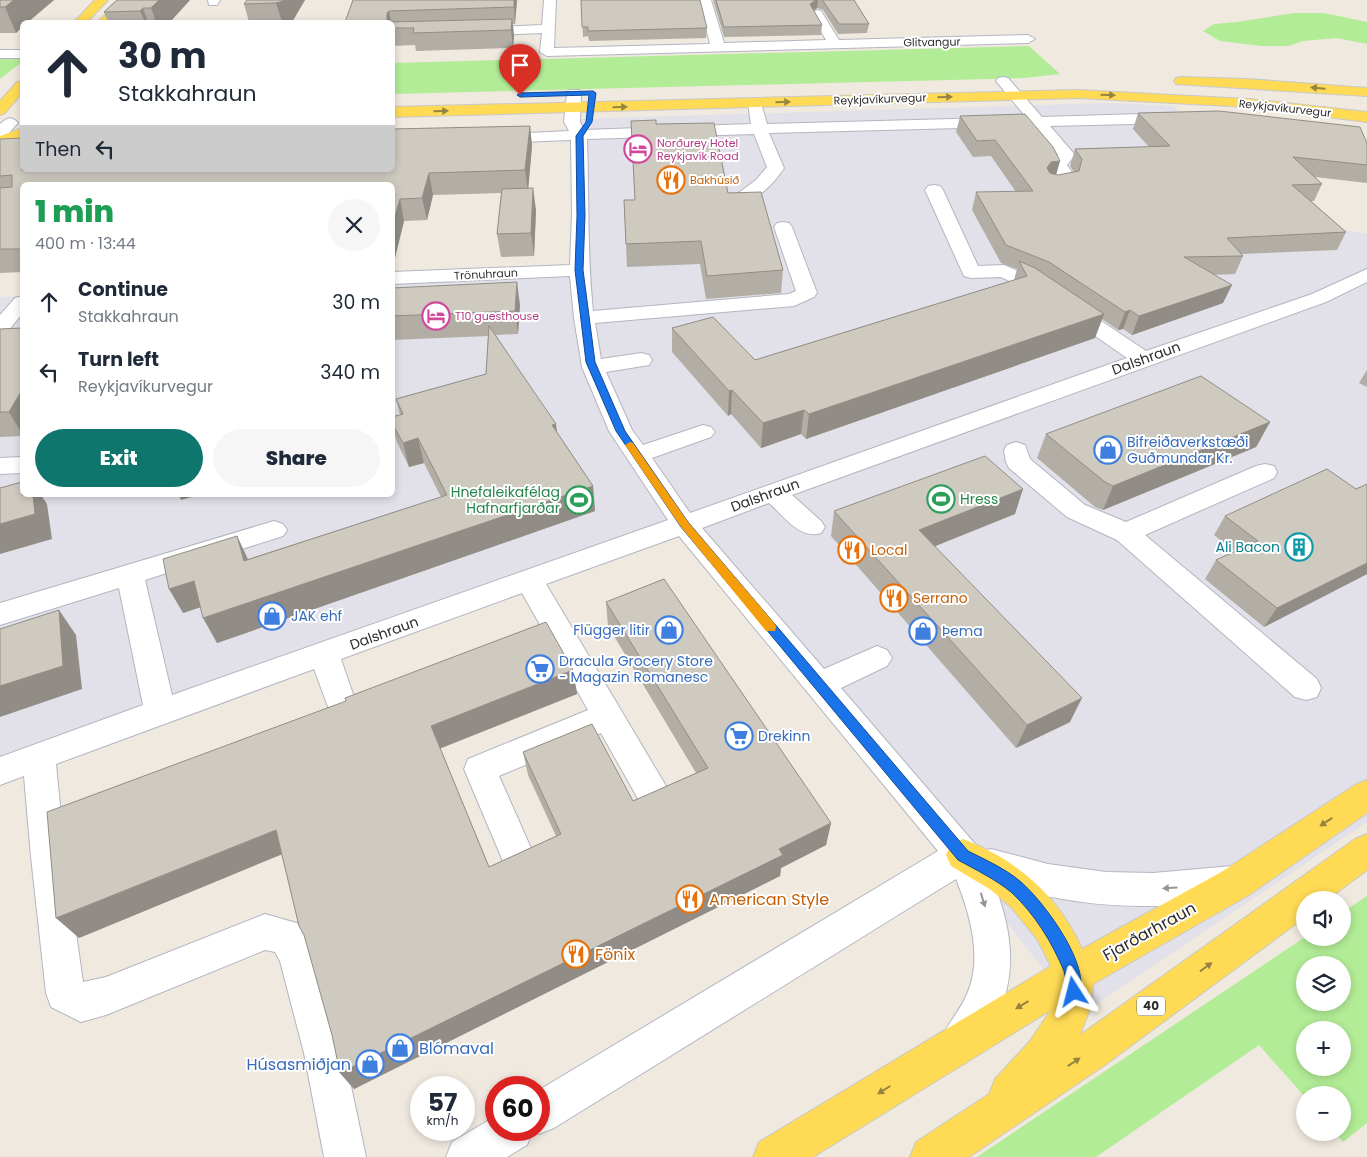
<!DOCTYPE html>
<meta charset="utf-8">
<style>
body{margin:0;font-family:Poppins,sans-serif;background:#f6f6f7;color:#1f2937;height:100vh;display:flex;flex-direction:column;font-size:19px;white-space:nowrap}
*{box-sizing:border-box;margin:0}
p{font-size:16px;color:#747a83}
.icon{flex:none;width:28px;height:28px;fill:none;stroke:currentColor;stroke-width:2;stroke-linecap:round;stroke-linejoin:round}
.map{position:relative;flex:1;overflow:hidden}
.panel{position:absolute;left:20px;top:182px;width:375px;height:315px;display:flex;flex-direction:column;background:#fff;border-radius:8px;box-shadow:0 2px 8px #0003}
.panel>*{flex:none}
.hud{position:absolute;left:20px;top:20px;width:375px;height:152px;border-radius:8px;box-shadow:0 2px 8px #0003;background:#fff;color:#1f2937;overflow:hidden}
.buttons{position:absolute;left:1296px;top:891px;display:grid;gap:10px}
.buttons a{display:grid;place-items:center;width:55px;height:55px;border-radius:50%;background:#fff;box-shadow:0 2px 8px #0003;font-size:25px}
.speed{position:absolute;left:410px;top:1076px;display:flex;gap:10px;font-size:25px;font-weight:700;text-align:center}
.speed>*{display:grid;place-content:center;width:65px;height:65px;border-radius:50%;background:#fff;box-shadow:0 2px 8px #0003;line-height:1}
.speed small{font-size:12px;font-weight:400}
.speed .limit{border:8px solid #d22;background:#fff;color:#111}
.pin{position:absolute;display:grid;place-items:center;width:42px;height:42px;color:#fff;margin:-51px -21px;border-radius:50% 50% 50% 0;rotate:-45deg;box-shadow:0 0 5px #0007}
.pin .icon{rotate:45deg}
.me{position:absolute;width:55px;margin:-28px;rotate:351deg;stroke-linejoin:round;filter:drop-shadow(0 0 4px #0008)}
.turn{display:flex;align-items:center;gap:18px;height:105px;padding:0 15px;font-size:22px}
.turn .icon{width:65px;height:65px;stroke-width:2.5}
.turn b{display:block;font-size:35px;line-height:42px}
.then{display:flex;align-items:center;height:48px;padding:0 15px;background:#0003;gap:10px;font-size:19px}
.round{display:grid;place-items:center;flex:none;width:52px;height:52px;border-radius:26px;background:#f6f6f7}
.head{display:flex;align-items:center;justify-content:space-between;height:85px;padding:0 15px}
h1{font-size:30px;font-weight:800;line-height:38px;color:#1e9e55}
.primary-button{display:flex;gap:10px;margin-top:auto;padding:10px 15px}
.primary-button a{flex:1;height:58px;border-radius:30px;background:#0f766e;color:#fff;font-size:20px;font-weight:800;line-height:58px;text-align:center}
.primary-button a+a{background:#f6f6f7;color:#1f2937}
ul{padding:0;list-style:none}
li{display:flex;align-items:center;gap:15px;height:70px;padding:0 15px}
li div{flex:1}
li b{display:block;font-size:19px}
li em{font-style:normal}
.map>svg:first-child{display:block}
.industrial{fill:#e2e0e8}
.green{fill:#b2ec96;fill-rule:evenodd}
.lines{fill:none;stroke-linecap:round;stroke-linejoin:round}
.minor-casing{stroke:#b3b5c2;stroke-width:2}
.major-casing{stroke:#c9c9c9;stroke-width:2}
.minor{fill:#fff;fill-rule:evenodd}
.major{fill:#ffda55;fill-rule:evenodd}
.wall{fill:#b2aea5}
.shaded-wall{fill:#918d86}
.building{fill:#cfcac0;stroke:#918d86}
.oneway{fill:#968442}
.oneway2{fill:#969696}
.route{fill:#1a73e8;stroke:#114b97}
.slow{fill:#f59e0b}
.labels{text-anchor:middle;stroke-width:4;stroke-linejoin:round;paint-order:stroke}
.far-street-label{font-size:11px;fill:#2e2e2e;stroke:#fff}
.far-hotel-label{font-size:11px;fill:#b23c85;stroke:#fff;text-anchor:start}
.far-food-label{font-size:11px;fill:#c56008;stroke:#fff;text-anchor:start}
.shield{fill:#fff;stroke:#6d6d6d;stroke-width:1}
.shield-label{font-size:12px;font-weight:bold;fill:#2e2e2e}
.street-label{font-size:14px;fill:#2e2e2e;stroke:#fff}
.shop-label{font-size:14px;fill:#366cbe;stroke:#fff;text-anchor:start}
.leisure-label{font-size:14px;fill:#27864d;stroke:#fff;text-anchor:end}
.culture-label{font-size:14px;fill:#0d838f;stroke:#fff;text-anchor:end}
.food-label{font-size:14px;fill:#c56008;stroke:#fff;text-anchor:start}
.near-food-label{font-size:16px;fill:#c56008;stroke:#fff;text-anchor:start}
.near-street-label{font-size:16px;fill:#2e2e2e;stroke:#fff}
.near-shop-label{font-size:16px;fill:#366cbe;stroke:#fff;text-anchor:start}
</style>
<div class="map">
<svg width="1367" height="1157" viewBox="0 0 1367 1157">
<rect width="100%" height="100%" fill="#f0e9df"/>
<polygon class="industrial" points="1108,103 1173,106 1263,190 1334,228 1367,234 1367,822 1080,1015 687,520 0,772 0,297 22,296 22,495 392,495 393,280 575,272 577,119"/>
<g class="green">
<polygon points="1294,13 1324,13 1367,22 1367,44 1336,38 1303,41 1288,46 1262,46 1220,41 1203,31 1214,24 1237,22"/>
<polygon points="1029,46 1060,74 1024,78 393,94 392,63"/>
<polygon points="22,57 22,62 0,79 0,58"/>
<path d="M 1367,896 L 1367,1123 L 1343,1142 L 1336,1133 L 1342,1132 L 1342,1095 L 1305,1095 L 1305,1097 L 1259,1045 L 1096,1157 L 977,1157 L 1305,937 L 1342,938 L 1343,912 ZM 1305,965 L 1342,965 L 1342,1002 L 1305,1002 ZM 1305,1030 L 1342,1030 L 1342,1068 L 1305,1068 Z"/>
</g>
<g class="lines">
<g class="minor-casing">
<g id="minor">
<polygon points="208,0 220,0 217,5 209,5"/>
<polygon points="544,0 556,0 554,48 710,44 699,0 711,0 724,43 826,40 811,14 817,10 821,11 839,40 1028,35 1035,39 1028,43 547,56 540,52 542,33 478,36 471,32 478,28 542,25"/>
<rect x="0" y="50" width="22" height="8"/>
<path d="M 1003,77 L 1008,78 L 1042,117 L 1173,113 L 1178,115 L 1181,118 L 1178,121 L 1173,123 L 1050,126 L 1075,155 L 1067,165 L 1075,177 L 1072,187 L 1053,190 L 1047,189 L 1044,185 L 1047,181 L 1058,179 L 1050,165 L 1058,155 L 1034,126 L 769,133 L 784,168 C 775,182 755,205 736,201 L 733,197 L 756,180 L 767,167 L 754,134 L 587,139 C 589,197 587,254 593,311 L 789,294 L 796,291 L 774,227 L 777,223 L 783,222 L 789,223 L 792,227 L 817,293 L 814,297 L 794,306 L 595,323 L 601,359 L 641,353 L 649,355 L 652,360 L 649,365 L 606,372 L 632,430 L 643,445 L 703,425 L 711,427 L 715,432 L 711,437 L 652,458 L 690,513 L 1127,358 L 1029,290 L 1001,277 L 971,278 L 964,276 L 925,190 L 928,186 L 934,185 L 940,186 L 943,190 L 978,266 L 1004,265 L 1043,282 L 1146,351 L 1312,294 L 1367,269 L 1367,282 L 1326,302 L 792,495 L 821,521 L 825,527 L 821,533 C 800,540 784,516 769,503 L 702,528 L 824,669 L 877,646 L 887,650 L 892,658 L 887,666 L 841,688 L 975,844 L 980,853 L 991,849 L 1048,864 L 1106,872 L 1153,873 L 1232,866 L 1245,871 L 1250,883 L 1245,895 C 1228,901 1210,902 1192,904 C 1121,910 1060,903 993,882 C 1014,932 1019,984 989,1032 C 985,1039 980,1050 974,1055 C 971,1058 964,1059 960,1061 L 946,1055 L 940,1041 C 947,1024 960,1011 967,994 C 983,958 970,914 956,879 L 554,1128 L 539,1134 L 533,1131 L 527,1145 L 507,1157 L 446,1157 L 452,1142 L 496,1116 L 496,1130 L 539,1130 L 539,1090 L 938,851 L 679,536 L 546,584 L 666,786 L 671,796 L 666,806 L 654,811 L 642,806 L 601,733 L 499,776 L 534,855 L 529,866 L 517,871 L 505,866 L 464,769 L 468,759 L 588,710 L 522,593 L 341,659 L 357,706 L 353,715 L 342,719 L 331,715 L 314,669 L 56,764 L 65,857 L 83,982 L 106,977 L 265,914 L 300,924 L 316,955 L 344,1053 L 366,1157 L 324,1157 L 304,1053 L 280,961 L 275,952 L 265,950 L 106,1015 L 81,1022 L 51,1007 L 46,993 L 31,857 L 24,776 L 0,785 L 0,757 L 143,705 L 119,588 L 0,625 L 0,603 L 274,521 L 283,524 L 287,530 L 283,536 L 145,580 L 172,695 L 668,520 L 609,431 L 582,367 L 574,318 L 570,276 L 392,284 L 392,272 L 570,265 L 572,215 L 571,140 L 494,143 L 488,141 L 486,138 L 488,135 L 569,131 L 564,122 L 567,93 L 569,90 L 579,90 L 581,93 L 580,122 L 584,130 L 751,124 L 748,103 L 750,100 L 760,100 L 767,124 L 1026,117 L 996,81 L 998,78 Z"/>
<polygon points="10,118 15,120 18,123 6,136 0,138 0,124 5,120"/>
<polygon points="22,296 22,314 7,332 0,334 0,315 15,298"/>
<polygon points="1016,442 1025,445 1030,459 1085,505 1126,522 1256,466 1265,464 1274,466 1277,472 1274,478 1145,535 1317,679 1321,688 1317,697 1306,700 1295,697 1117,540 1067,517 1009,468 1006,462 1004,450 1007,445"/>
<polygon points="22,457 22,473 0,474 0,458"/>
</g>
</g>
<g class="major-casing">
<g id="major">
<polygon points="95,0 108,0 87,22 74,22"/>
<polygon points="119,0 132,0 111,22 98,22"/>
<polygon points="1181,77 1247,79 1367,88 1367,96 1176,84 1174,81 1176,78"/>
<polygon points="22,81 22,93 5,113 0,115 0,101 17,82"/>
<polygon points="1078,90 1249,99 1367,112 1367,122 1249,107 1078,98 392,117 392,107"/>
<polygon points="22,128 22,138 0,147 0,136"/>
<path d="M 1367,780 L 1367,813 L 1249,895 L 1093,984 L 1091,1006 L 1080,1035 L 1355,839 L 1367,834 L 1367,870 L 1327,900 L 1305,900 L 1305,917 L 1105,1065 L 969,1157 L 910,1157 L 916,1142 L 989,1094 L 995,1079 L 1030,1041 L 1051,1010 L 813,1157 L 753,1157 L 759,1142 L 1051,966 L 1037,939 L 1012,908 L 991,890 L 951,866 L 946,855 L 951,844 L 963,839 C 1017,860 1058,895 1082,949 L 1223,871 L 1355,785 Z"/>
</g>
</g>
<use href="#minor" class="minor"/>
<use href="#major" class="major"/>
</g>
<g class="wall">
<polygon points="0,0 54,0 28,22 22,22 22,27 16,33 0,33"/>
<polygon points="117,0 190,0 170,22 108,22 104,12"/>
<polygon points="247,0 305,0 292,22 249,22 244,4"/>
<polygon points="353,0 517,0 515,24 513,24 514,36 513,48 416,51 415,45 392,46 392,22 345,22"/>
<polygon points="581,0 707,28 706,38 589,41 588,36 583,37"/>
<polygon points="713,0 854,0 869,24 867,33 838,34 823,10 817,8 814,11 822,25 821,35 724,37"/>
<polygon points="1138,113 1367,143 1367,183 1315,177 1322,184 1314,201 1311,201 1346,232 1337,250 1241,254 1243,256 1235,274 1214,275 1223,303 1132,335 1123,329 1118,330 1102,319 1095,338 806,439 801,434 761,448 731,414 728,416 672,352 672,328 755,360 1014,280 1017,269 1001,263 972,210 976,192 1016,192 991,156 973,157 956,132 960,116 1060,161 1056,175 1058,175 1074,172 1070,166 1075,149 1149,147 1133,129"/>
<polygon points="656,124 728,193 783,270 781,293 706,299 700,264 627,267 624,200 635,200"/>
<polygon points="530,126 532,146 528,188 536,210 534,256 501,257 497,234 501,193 433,195 427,220 404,221 392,270 392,185 22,185 22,272 0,273 0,139 22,170"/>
<polygon points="392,288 520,305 518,334 496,335 558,434 593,486 595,511 217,643 201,607 183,613 237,536 248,559 441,497 424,463 409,467 397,442 392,426 392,417 400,415 396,399 486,374 488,336 392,340"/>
<polygon points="22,328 22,436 0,437 0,329"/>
<polygon points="1367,370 1367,387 1359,383"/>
<polygon points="1270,422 1256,447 1103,510 1095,507 1037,458 1046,434"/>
<polygon points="1367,484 1367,574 1264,627 1205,579 1216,560 1235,551 1214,535 1225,516 1356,489"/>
<polygon points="834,511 1015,514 935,546 1070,722 1016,748 831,536"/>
<polygon points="606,602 831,823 826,845 781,868 780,876 354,1089 340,1073 332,1035 282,854 79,938 573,670 577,694 440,748 489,867 556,836 528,775 523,752 633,801 696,773 608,626"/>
</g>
<g class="shaded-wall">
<polygon points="14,0 54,0 28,22 22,22 22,27 16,33 5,7"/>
<polygon points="159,0 190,0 170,22 156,22 151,8"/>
<polygon points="284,0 305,0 292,22 282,22 276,3"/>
<polygon points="514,0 517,0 515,24 514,7"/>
<polygon points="816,0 818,0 817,8 809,14 810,4"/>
<polygon points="143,8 148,22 145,22 140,11"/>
<polygon points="389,11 391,22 387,22 387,13"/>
<polygon points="512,19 514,36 513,48 511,30"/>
<polygon points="530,126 532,146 528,192 525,170"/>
<polygon points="1060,161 1055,178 1047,179 1047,168 1051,162"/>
<polygon points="429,173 433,195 427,220 422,198"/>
<polygon points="533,188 536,210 534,256 531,233"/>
<polygon points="400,199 404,221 392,270 392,227"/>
<polygon points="517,282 520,305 518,334 515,311"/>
<polygon points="1232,285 1223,303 1132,335 1139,316"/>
<polygon points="1130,310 1123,329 1118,330 1125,312"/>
<polygon points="1104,314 1095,338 806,439 809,414"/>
<polygon points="22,390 22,434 9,412"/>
<polygon points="732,390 731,414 728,416 729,391"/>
<polygon points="804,410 801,434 761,448 763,423"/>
<polygon points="1270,422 1256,447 1103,510 1113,486"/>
<polygon points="556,424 559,448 552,425"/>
<polygon points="418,438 424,463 409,467 403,443"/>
<polygon points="593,486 595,511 217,643 203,618"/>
<polygon points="1023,489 1015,514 913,555 919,530"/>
<polygon points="33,495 41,495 47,504 52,539 0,554 0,524"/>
<polygon points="179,495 199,495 181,500"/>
<polygon points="237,536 248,560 244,561"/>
<polygon points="1367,563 1367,574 1264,627 1277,608"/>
<polygon points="194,581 207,605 183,613 169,589"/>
<polygon points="59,610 76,635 82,689 0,717 0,686"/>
<polygon points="573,670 577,694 439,749 431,726"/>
<polygon points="1082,698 1070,722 1016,748 1027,725"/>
<polygon points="831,823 826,845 781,868 780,876 354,1089 340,1073 779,849"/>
<polygon points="276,830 290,851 79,938 56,918"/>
</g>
<g class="building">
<polygon points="0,0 14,0 5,7 0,7"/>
<polygon points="117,0 159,0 151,8 143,8 140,11 104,12"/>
<polygon points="247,0 284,0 283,1 276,3 244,4"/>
<polygon points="353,0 514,0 514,7 389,11 387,13 387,21 389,22 345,22"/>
<polygon points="581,0 700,0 707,28 588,31 588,27 582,27"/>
<polygon points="716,0 816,0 810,4 822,25 724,27"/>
<polygon points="822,0 854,0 869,24 839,24 823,1"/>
<polygon points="512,19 511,30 413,33 414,28 392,28 392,22 390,22"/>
<polygon points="1219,111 1360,127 1367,143 1367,165 1293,157 1322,184 1292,185 1346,232 1227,238 1243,256 1184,257 1232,285 1139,316 1130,310 1125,312 1049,262 1006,245 976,192 1033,191 995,140 977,141 960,116 1025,114 1053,147 1060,161 1051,162 1047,168 1050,173 1058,175 1079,171 1082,159 1075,149 1170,146 1138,113"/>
<polygon points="656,120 656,124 714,123 728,193 761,192 783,270 707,276 701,241 626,244 624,200 635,200 631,121"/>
<polygon points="530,126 525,170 429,173 422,198 400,199 392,227 392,185 22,185 22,249 0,249 0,188 12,187 12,175 0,176 0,139 22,138 22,170 392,170 392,129"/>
<polygon points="533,188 531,233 497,234 502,189"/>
<polygon points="1019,261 1035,268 1104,314 809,414 804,410 763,423 732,390 729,391 672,328 713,317 755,360 1027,276"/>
<polygon points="517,282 515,311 392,316 392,288"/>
<polygon points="489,326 556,424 552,425 593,486 203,618 194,581 169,589 163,559 237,536 244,561 447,495 418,438 403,443 392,423 392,417 403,414 396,399 486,374"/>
<polygon points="22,328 22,390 9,412 0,412 0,329"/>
<polygon points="1201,376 1270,422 1113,486 1105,482 1046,434"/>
<polygon points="985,456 1023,489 919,530 1082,698 1027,725 834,511"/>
<polygon points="1327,469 1356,489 1367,484 1367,563 1277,608 1216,560 1258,541 1225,516"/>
<polygon points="22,482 22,495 33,495 35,514 0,524 0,488"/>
<polygon points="664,579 831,823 779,849 783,855 340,1073 332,1035 304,935 299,926 276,830 56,918 47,812 346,701 345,698 546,622 573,670 431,726 489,867 561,834 523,752 592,724 633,801 708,768 606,602"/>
<polygon points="59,610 63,666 0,686 0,629"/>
</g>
<defs><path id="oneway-solid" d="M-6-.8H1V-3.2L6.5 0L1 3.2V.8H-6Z" transform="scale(1.25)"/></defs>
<g class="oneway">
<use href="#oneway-solid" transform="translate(1318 88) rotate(-175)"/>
<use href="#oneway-solid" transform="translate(1108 95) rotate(2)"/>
<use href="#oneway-solid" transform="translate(945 97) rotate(-2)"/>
<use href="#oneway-solid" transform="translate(783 102) rotate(-2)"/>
<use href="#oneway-solid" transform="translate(620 107) rotate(-2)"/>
<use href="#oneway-solid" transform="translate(441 111) rotate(-1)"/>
<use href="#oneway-solid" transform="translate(1326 822) rotate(146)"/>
<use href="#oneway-solid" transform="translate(1206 967) rotate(-36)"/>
<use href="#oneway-solid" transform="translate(1022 1005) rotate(149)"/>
<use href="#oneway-solid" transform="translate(1074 1062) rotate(-34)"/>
<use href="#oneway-solid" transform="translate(884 1090) rotate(148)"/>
</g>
<g class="oneway2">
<use href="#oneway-solid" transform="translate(1170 888) rotate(177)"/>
<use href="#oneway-solid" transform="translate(983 900) rotate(73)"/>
</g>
<path class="route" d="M 593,91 L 596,93 L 592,122 L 583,136 L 585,216 L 583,270 L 595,362 L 625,431 L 688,522 L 968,851 C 986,860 1006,869 1021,882 C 1044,902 1092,966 1079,997 L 1074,1000 L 1068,997 C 1065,989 1067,980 1064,971 C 1052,942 1034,913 1011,892 C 995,879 976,870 958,860 L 681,527 L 616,431 L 586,362 L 575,270 L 577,216 L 576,136 L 586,122 L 589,95 L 520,97 L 517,95 L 520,93 Z"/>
<polygon class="slow" points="630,442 633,443 688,522 775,624 776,627 775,631 766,631 681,527 625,445"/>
<defs>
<g id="hotel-ring" transform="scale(1.4375)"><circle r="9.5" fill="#fff" stroke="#d1479c" stroke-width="1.5"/><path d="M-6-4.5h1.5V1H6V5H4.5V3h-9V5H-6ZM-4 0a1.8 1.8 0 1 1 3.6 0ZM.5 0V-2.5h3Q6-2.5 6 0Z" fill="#d1479c"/></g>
<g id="restaurant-ring" transform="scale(1.4375)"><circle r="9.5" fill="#fff" stroke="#e8710a" stroke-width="1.5"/><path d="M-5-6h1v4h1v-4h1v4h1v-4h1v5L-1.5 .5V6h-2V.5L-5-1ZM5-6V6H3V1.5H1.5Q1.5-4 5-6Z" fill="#e8710a"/></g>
<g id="shop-ring" transform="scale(1.4375)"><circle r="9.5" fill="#fff" stroke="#3f7fe0" stroke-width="1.5"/><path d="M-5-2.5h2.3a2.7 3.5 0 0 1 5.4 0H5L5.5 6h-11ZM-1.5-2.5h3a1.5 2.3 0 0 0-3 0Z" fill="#3f7fe0"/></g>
<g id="stadium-ring" transform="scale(1.4375)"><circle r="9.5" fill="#fff" stroke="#2e9e5b" stroke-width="1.5"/><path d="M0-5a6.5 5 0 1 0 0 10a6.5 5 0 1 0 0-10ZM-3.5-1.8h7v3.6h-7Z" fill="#2e9e5b"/></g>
<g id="building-ring" transform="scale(1.4375)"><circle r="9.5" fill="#fff" stroke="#0f9aa8" stroke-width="1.5"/><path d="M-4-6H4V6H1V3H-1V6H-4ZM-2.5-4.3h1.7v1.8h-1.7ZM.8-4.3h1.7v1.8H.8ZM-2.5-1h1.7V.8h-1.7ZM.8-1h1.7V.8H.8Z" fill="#0f9aa8"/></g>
<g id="supermarket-ring" transform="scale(1.4375)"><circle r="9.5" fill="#fff" stroke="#3f7fe0" stroke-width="1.5"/><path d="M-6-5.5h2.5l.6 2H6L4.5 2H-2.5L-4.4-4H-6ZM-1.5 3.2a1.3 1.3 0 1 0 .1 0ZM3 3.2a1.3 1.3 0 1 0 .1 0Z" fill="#3f7fe0"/></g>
</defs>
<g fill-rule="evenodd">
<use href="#hotel-ring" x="638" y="149"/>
<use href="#restaurant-ring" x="671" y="180"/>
<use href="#hotel-ring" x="436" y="316"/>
<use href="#shop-ring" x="1108" y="450"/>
<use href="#stadium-ring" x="941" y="499"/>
<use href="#stadium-ring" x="579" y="500"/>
<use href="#building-ring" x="1299" y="547"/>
<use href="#restaurant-ring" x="852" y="550"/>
<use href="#restaurant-ring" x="894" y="598"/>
<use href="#shop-ring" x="272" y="616"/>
<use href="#shop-ring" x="669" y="630"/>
<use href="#shop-ring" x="923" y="631"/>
<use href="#supermarket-ring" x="540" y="669"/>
<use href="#supermarket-ring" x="739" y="736"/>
<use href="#restaurant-ring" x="690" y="899"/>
<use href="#restaurant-ring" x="576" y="954"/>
<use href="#shop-ring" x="400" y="1048"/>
<use href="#shop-ring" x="370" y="1064"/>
</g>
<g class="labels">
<g class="far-street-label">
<text transform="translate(932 42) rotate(-1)" y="4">Glitvangur</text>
<text transform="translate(880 99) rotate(-2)" y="4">Reykjavíkurvegur</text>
<text transform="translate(1285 108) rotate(6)" y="4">Reykjavíkurvegur</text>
<text transform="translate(486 274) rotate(-3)" y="4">Trönuhraun</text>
</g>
<g class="far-hotel-label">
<text x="657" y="147">Norðurey Hotel<tspan x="657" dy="13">Reykjavík Road</tspan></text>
<text x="455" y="320">T10 guesthouse</text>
</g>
<g class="far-food-label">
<text x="690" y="184">Bakhúsið</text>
</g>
<rect class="shield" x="1137" y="996.5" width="28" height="19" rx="4"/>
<g class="shield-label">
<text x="1151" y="1010">40</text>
</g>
<g class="street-label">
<text transform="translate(1146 358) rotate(-20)" y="5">Dalshraun</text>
<text transform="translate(765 495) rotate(-20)" y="5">Dalshraun</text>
<text transform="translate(384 633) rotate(-20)" y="5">Dalshraun</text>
</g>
<g class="shop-label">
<text x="1127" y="447">Bifreiðaverkstæði<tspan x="1127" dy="16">Guðmundar Kr.</tspan></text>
<text x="291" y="621">JAK ehf</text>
<text x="650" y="635" text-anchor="end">Flügger litir</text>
<text x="942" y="636">Þema</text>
<text x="559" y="666">Dracula Grocery Store<tspan x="559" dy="16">- Magazin Romanesc</tspan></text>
<text x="758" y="741">Drekinn</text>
</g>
<g class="leisure-label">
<text x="560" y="497">Hnefaleikafélag<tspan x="560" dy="16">Hafnarfjarðar</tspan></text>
<text x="960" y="504" text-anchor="start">Hress</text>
</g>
<g class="culture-label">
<text x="1280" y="552">Ali Bacon</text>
</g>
<g class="food-label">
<text x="871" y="555">Local</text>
<text x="913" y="603">Serrano</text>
</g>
<g class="near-food-label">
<text x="709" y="905">American Style</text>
<text x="595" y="960">Fönix</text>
</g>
<g class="near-street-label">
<text transform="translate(1149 931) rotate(-29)" y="6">Fjarðarhraun</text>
</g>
<g class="near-shop-label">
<text x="419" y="1054">Blómaval</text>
<text x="351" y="1070" text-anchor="end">Húsasmiðjan</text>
</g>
</g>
</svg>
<div class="buttons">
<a><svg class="icon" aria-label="sound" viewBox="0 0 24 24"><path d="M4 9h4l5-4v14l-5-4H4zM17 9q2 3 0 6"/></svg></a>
<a><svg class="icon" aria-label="layers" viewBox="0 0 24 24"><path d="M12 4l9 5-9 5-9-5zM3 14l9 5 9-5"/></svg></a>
<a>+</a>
<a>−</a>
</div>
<div class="speed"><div>57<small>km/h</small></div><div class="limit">60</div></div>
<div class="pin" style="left:520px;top:95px;background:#d93025"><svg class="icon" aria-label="arrive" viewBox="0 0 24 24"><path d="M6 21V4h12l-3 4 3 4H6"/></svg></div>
<svg class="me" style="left:1074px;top:992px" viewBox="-20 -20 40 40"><path d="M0-17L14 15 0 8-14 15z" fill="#1a73e8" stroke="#fff" stroke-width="4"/></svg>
<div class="hud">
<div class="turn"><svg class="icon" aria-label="ahead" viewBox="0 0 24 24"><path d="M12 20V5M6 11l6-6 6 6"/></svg><div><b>30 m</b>Stakkahraun</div></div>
<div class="then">Then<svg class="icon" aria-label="left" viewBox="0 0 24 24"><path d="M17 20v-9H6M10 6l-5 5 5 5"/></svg></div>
</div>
<section class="panel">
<div class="head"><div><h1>1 min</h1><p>400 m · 13:44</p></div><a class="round"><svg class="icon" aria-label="close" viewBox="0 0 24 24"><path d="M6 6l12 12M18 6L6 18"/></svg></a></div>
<ul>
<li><svg class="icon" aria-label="ahead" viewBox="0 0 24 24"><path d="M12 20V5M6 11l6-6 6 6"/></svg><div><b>Continue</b><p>Stakkahraun</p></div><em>30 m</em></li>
<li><svg class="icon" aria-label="left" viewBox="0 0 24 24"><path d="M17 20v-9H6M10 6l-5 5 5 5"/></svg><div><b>Turn left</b><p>Reykjavíkurvegur</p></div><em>340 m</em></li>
</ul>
<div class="primary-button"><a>Exit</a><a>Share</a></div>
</section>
</div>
